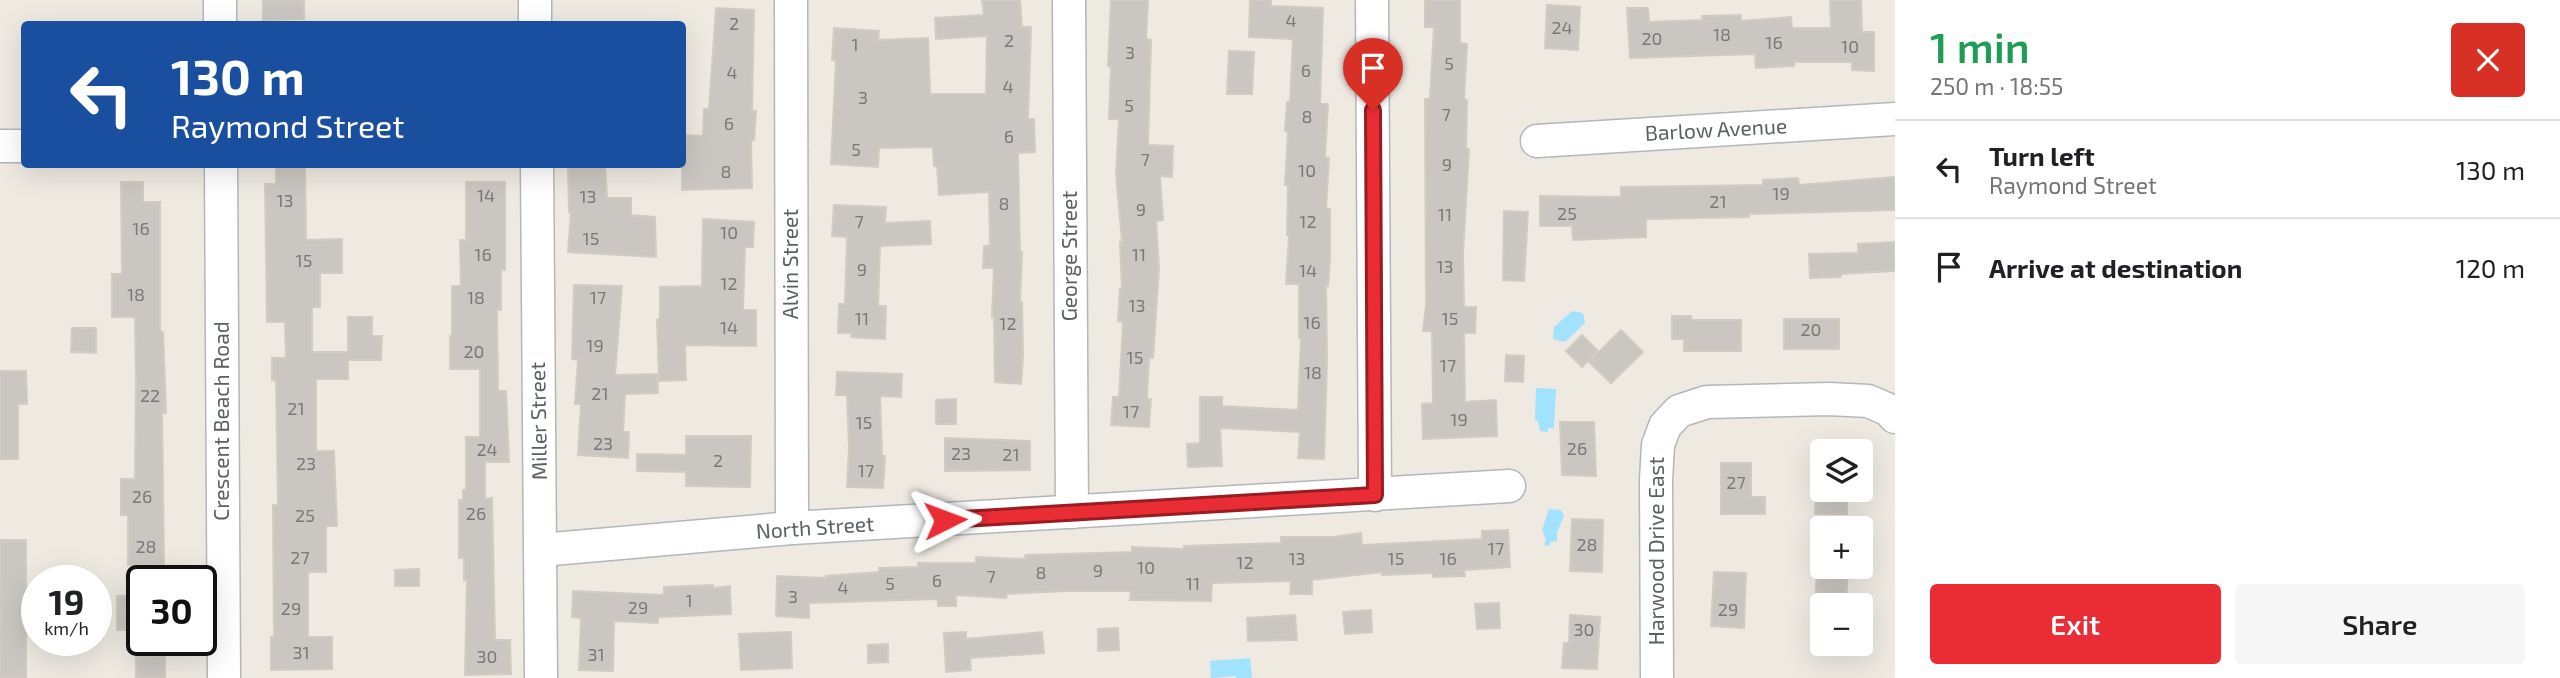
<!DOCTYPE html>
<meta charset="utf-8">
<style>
body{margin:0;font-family:"Exo 2",sans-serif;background:#f6f6f6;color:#202124;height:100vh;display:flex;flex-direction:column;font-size:26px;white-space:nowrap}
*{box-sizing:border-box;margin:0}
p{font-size:23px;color:#757577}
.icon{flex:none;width:38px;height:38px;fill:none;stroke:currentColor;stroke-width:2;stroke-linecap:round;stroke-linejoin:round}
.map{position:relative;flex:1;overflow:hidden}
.sheet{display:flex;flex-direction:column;background:#fff;width:665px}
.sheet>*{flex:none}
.guide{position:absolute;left:21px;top:21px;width:665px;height:147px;border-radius:7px;box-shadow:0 7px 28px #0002;background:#1a4fa0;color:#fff;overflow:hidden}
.fabs{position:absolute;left:1810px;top:439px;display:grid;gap:14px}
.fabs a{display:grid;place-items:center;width:63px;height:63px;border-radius:7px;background:#fff;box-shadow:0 7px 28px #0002;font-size:35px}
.speed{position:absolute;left:21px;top:565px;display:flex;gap:14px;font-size:35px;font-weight:700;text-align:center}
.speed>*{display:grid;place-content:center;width:91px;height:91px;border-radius:50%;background:#fff;box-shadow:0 7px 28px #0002;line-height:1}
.speed small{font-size:18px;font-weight:400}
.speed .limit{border:4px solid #111;border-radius:10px;background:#fff;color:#111}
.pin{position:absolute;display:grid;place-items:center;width:60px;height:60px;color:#fff;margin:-72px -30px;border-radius:50% 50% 50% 0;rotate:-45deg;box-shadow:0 0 7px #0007}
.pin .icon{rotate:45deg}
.me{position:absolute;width:77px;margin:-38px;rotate:87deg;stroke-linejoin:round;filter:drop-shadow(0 0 5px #0008)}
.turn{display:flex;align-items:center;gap:24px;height:147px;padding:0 35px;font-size:32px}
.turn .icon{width:91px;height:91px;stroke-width:2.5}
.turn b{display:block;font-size:49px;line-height:60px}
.round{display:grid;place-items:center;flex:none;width:74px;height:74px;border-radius:7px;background:#f6f6f6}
.headline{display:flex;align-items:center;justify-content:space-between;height:119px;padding:0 35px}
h1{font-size:42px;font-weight:600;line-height:52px;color:#1e9e55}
.primary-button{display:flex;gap:14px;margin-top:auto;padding:14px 35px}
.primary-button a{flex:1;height:80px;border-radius:7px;background:#ea2c35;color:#fff;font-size:28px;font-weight:600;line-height:80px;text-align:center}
.primary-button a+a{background:#f6f6f6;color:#202124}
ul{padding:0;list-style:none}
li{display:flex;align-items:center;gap:21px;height:98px;padding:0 35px;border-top:2px solid #e0e0e0}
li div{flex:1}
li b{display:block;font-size:26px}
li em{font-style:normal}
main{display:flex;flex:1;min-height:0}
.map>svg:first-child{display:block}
.water{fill:#a1e2ff}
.building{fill:#cac7c2;stroke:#d2cbc1;stroke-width:2}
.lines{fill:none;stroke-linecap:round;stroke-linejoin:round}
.minor-casing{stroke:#b3b6ba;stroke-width:35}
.minor{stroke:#fff;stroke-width:32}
.route-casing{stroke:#981d22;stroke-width:18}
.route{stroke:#ea2c35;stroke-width:12}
.labels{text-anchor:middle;stroke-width:5;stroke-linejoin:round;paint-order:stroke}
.number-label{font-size:18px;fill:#777a7b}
.street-label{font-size:21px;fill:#5b6063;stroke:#fff}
</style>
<main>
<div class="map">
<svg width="1895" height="678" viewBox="0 0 1895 678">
<rect width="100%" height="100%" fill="#eeeae2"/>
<g class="water">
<polygon points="1572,311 1583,313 1585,323 1565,342 1553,339 1554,327"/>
<polygon points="1536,388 1556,389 1554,428 1548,428 1548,432 1540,431 1538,421 1535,420"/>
<polygon points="1549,509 1561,510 1564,516 1557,532 1557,541 1550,542 1550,546 1544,545 1546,540 1542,530"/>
<polygon points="1250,658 1252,678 1236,678 1236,676 1211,678 1210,661"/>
</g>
<g class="building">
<polygon points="263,0 304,0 304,19 263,20"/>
<polygon points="982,0 1020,0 1022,27 1031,27 1028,119 1034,119 1035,152 1018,153 1020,252 1022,252 1020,302 1022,302 1023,356 1021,384 995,382 994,316 992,317 994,268 983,268 984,246 990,245 989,192 939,195 937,166 934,166 933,147 879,148 878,167 831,164 836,60 832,60 834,28 879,31 878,40 928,38 930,94 986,94 987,36 936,39 935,18 984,15"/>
<polygon points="1111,0 1148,0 1146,39 1151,40 1148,145 1173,146 1172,177 1160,176 1163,220 1156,221 1159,269 1153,358 1149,358 1147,399 1151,399 1149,427 1111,425 1113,397 1119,397 1123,322 1118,321 1120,289 1122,290 1120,242 1122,242 1116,174 1119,119 1109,119 1111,66 1108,66"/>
<polygon points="1250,0 1271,0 1271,6 1323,8 1320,104 1328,104 1325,157 1329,158 1326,209 1330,209 1330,259 1328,286 1326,286 1327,359 1324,459 1298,458 1300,432 1220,428 1222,466 1188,467 1187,444 1200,443 1200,397 1222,397 1222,406 1298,410 1301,338 1299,338 1299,284 1286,284 1289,235 1287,235 1288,185 1285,185 1288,131 1285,131 1287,102 1290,102 1293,39 1249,37"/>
<polygon points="1425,0 1460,0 1460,43 1467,44 1464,100 1467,100 1466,149 1469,149 1463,254 1464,307 1476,307 1475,333 1464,333 1465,402 1496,400 1497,436 1423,439 1422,404 1433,403 1432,331 1423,331 1426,305 1425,99 1430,99 1434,27 1425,27"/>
<polygon points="1830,0 1861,0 1862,32 1874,32 1874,71 1852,70 1852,62 1794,62 1794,66 1756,68 1755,54 1630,58 1627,8 1648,8 1649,22 1702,20 1702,16 1741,15 1741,21 1791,17 1792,28 1831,28"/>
<polygon points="1547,5 1580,7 1578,50 1545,48"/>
<polygon points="716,8 754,10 752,111 756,111 754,140 751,140 752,188 682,190 682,135 703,136 704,109 709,109"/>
<polygon points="1229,51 1254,52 1252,94 1227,94"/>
<polygon points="276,164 305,164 306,240 342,239 342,273 320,273 320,307 312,307 312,352 348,352 348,317 372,317 372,336 382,336 381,360 348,360 348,379 316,379 316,451 334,451 337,526 326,526 326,572 308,572 308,637 332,637 332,669 271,670 271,637 274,637 273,505 278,505 276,380 272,380 272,358 286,358 285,322 267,322 265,184 276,184"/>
<polygon points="568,164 605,164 607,198 631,198 631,215 655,217 656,257 568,252 571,212 569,212"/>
<polygon points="1895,177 1895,210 1749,214 1749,217 1646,219 1646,237 1573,240 1572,226 1540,226 1540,196 1621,197 1621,187 1763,185 1763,180 1798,178 1799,185"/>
<polygon points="121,182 143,182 143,202 160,202 160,332 163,332 166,413 162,413 164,565 128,565 128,515 121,515 121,479 135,479 136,379 135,317 112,317 112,274 122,274"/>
<polygon points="466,182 505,182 505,270 501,270 501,310 497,310 498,391 506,391 509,462 485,462 485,499 492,498 495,640 510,640 511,674 465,675 467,580 464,580 464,558 459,558 459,500 463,500 463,490 466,490 466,437 480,437 480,369 450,369 450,336 452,336 452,286 461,286 460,240 466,240"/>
<polygon points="834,205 886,207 885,223 930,221 931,244 880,246 878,306 886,306 885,339 851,337 851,333 838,333 839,304 845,304 847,237 832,236"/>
<polygon points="1504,211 1528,212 1524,281 1503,280"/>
<polygon points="703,219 754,222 753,247 745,247 743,310 756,310 756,346 685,345 686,380 659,381 657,320 660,318 660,287 702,286"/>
<polygon points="1894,242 1895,271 1841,274 1841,277 1810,278 1809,254 1858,253 1858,244"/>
<polygon points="574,285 622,286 615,375 657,374 658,393 625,394 623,432 629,432 628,458 578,455 581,404 575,404 578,360 572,359"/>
<polygon points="1672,316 1691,316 1692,320 1741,320 1741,351 1684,351 1684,339 1672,339"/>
<rect x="1784" y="319" width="55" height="30"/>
<polygon points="72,328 96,328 96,353 71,352"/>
<polygon points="1621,330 1643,352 1611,383 1589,362"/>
<polygon points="1582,335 1598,351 1582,367 1566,351"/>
<polygon points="1506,355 1524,356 1523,382 1505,381"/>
<polygon points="0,371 26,371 27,404 18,404 18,459 0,459"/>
<polygon points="837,372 902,374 901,397 880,396 882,456 885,456 883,488 847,487 849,448 847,395 836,395"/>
<polygon points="956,399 956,424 936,424 936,400"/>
<polygon points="1560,422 1594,422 1596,476 1562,475"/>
<polygon points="686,436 751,436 750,487 686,486 686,472 637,471 637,454 686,455"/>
<polygon points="945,438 1030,441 1030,470 945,471"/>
<polygon points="1721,463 1751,463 1751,497 1765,497 1765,514 1721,514"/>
<polygon points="1816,490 1847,490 1847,514 1815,514"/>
<polygon points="1572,519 1603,520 1602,572 1570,571"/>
<polygon points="1508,530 1510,567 1464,570 1465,576 1433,577 1433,573 1382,575 1382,572 1312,580 1312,594 1290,594 1291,581 1212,583 1211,601 1130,600 1131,591 1066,591 1007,594 1006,598 956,595 956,606 938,606 938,599 809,603 809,618 776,616 777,576 826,578 826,576 879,572 879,568 918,567 918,563 976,563 976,557 1026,559 1025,555 1132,552 1132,547 1184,549 1184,546 1281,543 1281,537 1334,537 1361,533 1362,545 1482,539 1482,531"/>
<polygon points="0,540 26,540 26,588 30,588 30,627 26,627 26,678 0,678"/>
<polygon points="1817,567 1848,567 1846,606 1815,606"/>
<polygon points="419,569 419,586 395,586 395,570"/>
<polygon points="1714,572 1746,573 1744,628 1711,626"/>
<polygon points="713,585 713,588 730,586 731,614 658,617 658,623 614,621 613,671 579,670 581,618 572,617 573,591 664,595 664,587"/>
<polygon points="142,595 142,630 117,630 117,596"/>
<polygon points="1499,603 1500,628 1477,629 1475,604"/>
<polygon points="1371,610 1372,632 1345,634 1343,612"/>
<polygon points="1295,615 1297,640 1248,641 1247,618"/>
<polygon points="1570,615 1600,617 1597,669 1562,668 1564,643 1569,643"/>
<polygon points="1118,628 1119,650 1098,651 1098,629"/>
<polygon points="791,632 792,668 741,670 739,634"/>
<polygon points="966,632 966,639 1042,632 1044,653 970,658 971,670 946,672 944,633"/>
<polygon points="888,644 888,662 868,663 868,645"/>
<rect x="136" y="657" width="29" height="21"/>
</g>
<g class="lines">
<g class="minor-casing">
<g id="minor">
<polyline points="220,0 220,24"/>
<polyline points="535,0 535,24"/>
<polyline points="791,0 792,528"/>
<polyline points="1069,0 1072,512"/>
<polyline points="1372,0 1375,495"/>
<polyline points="1537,141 1895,119"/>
<polyline points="0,146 24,146"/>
<polyline points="221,164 224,678"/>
<polyline points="537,164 541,678"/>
<polyline points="541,550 792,528 1509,486"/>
<polyline points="1657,678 1656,480 1658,445 1665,426 1679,411 1707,402 1829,399 1868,401 1889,410 1895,417"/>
</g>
</g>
<use href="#minor" class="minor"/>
</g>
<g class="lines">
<g class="route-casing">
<polyline id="route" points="945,520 1375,495 1373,110"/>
</g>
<use href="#route" class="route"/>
</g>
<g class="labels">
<g class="number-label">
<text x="1291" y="27">4</text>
<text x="734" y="30">2</text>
<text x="1562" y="34">24</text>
<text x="1722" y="41">18</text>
<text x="1652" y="45">20</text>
<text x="1009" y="47">2</text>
<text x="1774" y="49">16</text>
<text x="855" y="51">1</text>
<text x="1850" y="53">10</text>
<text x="1130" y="59">3</text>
<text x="1449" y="70">5</text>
<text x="1306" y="77">6</text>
<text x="732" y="79">4</text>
<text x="1008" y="93">4</text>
<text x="863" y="104">3</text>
<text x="1129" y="112">5</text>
<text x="1446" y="121">7</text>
<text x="1307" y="123">8</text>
<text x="729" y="130">6</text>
<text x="1009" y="143">6</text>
<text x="856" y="156">5</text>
<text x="1145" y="166">7</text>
<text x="1447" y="171">9</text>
<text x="1307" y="177">10</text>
<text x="726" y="178">8</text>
<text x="1781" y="200">19</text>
<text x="486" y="202">14</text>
<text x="588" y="203">13</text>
<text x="285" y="207">13</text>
<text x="1718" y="208">21</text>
<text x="1004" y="210">8</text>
<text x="1141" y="216">9</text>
<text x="1567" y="220">25</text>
<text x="1445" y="221">11</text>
<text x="859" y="228">7</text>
<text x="1308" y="228">12</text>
<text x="141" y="235">16</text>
<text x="729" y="239">10</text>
<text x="591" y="245">15</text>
<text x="483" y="261">16</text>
<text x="1139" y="261">11</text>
<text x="304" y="267">15</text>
<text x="1445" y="273">13</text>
<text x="862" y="276">9</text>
<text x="1308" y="277">14</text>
<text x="729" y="290">12</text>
<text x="136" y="301">18</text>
<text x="476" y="304">18</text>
<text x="598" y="304">17</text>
<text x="1137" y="312">13</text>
<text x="862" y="325">11</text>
<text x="1450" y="325">15</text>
<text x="1312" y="329">16</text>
<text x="1008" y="330">12</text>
<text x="729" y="334">14</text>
<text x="1811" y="336">20</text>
<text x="595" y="352">19</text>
<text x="474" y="358">20</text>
<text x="1135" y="364">15</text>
<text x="1448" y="372">17</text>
<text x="1313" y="379">18</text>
<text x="600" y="400">21</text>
<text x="150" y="402">22</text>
<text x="296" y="415">21</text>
<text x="1131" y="418">17</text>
<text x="1459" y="426">19</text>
<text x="864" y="429">15</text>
<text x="603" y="450">23</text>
<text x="1577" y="455">26</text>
<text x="487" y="456">24</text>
<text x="961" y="460">23</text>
<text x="1011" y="461">21</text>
<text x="718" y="467">2</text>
<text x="306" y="470">23</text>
<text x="866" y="477">17</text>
<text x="1736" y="489">27</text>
<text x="142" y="503">26</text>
<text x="476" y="520">26</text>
<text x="305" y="522">25</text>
<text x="1587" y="551">28</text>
<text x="146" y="553">28</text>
<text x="1496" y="555">17</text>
<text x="300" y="564">27</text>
<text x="1297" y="565">13</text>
<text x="1396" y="565">15</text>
<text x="1448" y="565">16</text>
<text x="1245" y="569">12</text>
<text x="1146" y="574">10</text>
<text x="1098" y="577">9</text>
<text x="1041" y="579">8</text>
<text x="991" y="583">7</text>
<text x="937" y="587">6</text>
<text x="890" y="590">5</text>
<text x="1193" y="590">11</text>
<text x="843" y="594">4</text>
<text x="793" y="603">3</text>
<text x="689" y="607">1</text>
<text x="638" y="614">29</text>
<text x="291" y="615">29</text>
<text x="1728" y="616">29</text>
<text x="1584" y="636">30</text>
<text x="301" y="659">31</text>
<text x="596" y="661">31</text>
<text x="487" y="663">30</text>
</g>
<g class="street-label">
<text transform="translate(1716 130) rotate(-3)" y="7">Barlow Avenue</text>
<text transform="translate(1070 256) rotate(-90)" y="7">George Street</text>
<text transform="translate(791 264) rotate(-90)" y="7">Alvin Street</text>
<text transform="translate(222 421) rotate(-90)" y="7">Crescent Beach Road</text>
<text transform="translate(539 421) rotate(-91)" y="7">Miller Street</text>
<text transform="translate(815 528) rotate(-4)" y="7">North Street</text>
<text transform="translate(1657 551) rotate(-90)" y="7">Harwood Drive East</text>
</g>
</g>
</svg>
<div class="fabs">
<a><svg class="icon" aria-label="layers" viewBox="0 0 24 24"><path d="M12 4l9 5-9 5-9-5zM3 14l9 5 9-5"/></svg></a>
<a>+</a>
<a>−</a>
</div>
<div class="speed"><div>19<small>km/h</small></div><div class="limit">30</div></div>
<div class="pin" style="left:1373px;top:110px;background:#d93025"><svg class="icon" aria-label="arrive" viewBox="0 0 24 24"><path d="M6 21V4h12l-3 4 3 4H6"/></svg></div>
<svg class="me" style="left:945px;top:520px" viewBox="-20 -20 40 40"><path d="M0-17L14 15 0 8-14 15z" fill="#ea2c35" stroke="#fff" stroke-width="4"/></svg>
<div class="guide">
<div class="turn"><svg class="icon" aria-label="left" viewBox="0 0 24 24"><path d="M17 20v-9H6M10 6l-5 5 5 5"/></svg><div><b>130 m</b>Raymond Street</div></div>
</div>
</div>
<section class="sheet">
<div class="headline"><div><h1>1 min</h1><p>250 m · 18:55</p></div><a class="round" style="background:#d93025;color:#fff"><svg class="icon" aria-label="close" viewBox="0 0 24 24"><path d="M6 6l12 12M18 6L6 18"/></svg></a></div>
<ul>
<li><svg class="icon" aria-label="left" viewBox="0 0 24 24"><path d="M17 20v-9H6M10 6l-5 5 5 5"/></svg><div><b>Turn left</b><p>Raymond Street</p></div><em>130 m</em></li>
<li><svg class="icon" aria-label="arrive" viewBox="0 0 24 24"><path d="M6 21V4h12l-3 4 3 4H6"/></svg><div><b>Arrive at destination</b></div><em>120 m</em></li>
</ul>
<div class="primary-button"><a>Exit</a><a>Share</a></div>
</section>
</main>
